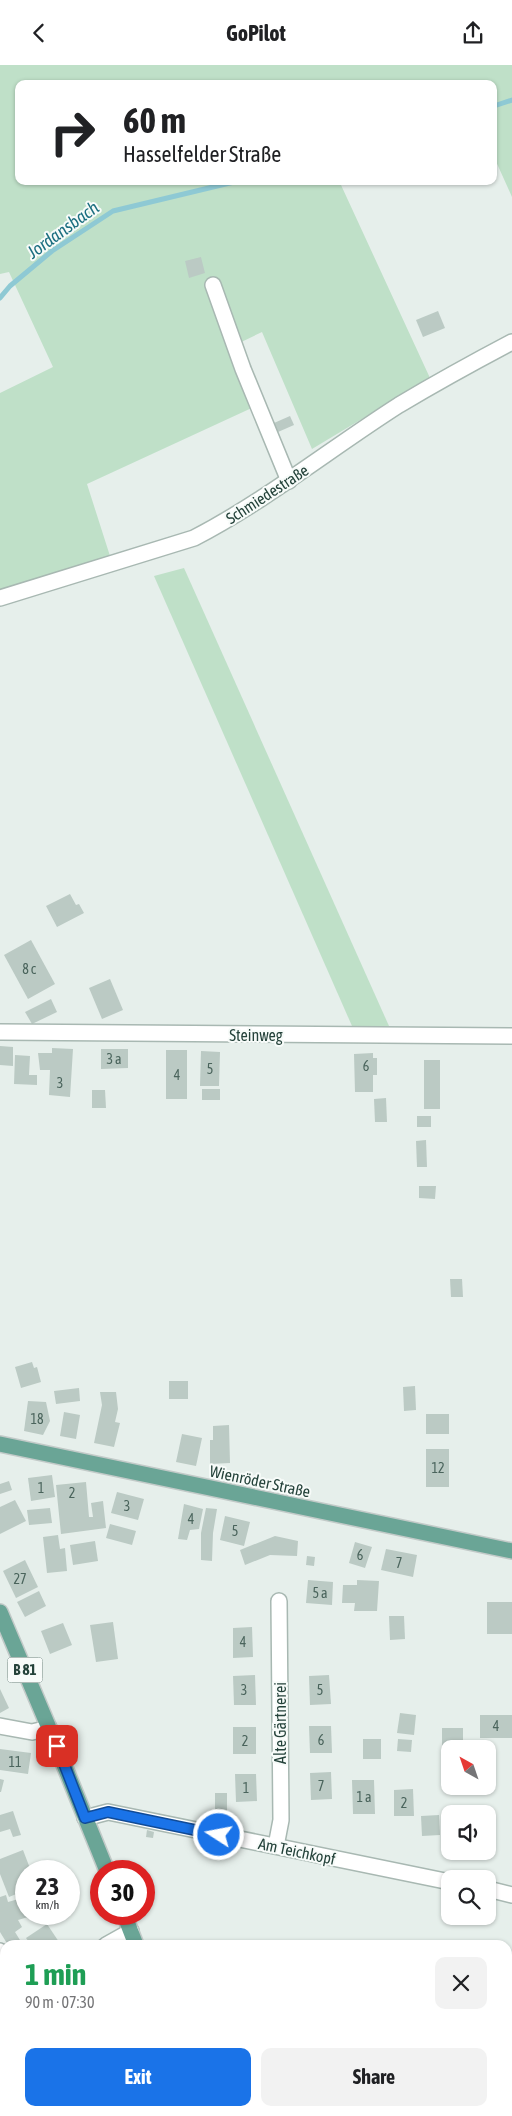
<!DOCTYPE html>
<meta charset="utf-8">
<style>
body{margin:0;font-family:"Asap Condensed",sans-serif;background:#f2f2f2;color:#202124;height:100vh;display:flex;flex-direction:column;font-size:19px;white-space:nowrap}
*{box-sizing:border-box;margin:0}
p{font-size:16px;color:#757577}
.icon{flex:none;width:28px;height:28px;fill:none;stroke:currentColor;stroke-width:2;stroke-linecap:round;stroke-linejoin:round}
.map{position:relative;flex:1;overflow:hidden}
.side{position:absolute;left:0px;top:1875px;width:512px;height:176px;display:flex;flex-direction:column;background:#fff;border-radius:15px 15px 0 0;box-shadow:0 1px 4px #0004}
.side>*{flex:none}
.guide{position:absolute;left:15px;top:15px;width:482px;height:105px;border-radius:10px;box-shadow:0 1px 4px #0004;background:#fff;color:#202124;overflow:hidden}
.needle{width:32px;rotate:320deg}
.fabs{position:absolute;left:441px;top:1675px;display:grid;gap:10px}
.fabs a{display:grid;place-items:center;width:55px;height:55px;border-radius:10px;background:#fff;box-shadow:0 1px 4px #0004;font-size:25px}
.speed{position:absolute;left:15px;top:1795px;display:flex;gap:10px;font-size:25px;font-weight:700;text-align:center}
.speed>*{display:grid;place-content:center;width:65px;height:65px;border-radius:50%;background:#fff;box-shadow:0 1px 4px #0004;line-height:1}
.speed small{font-size:12px;font-weight:400}
.speed .limit{border:8px solid #d22;background:#fff;color:#111}
.pin{position:absolute;display:grid;place-items:center;width:42px;height:42px;color:#fff;margin:-21px;border-radius:10px;box-shadow:0 2px 8px #0006}
.me{position:absolute;width:55px;margin:-28px;rotate:281deg;stroke-linejoin:round;filter:drop-shadow(0 0 4px #0008)}
.turn{display:flex;align-items:center;gap:18px;height:105px;padding:0 25px;font-size:22px}
.turn .icon{width:65px;height:65px;stroke-width:2.5}
.turn b{display:block;font-size:35px;line-height:42px}
.round{display:grid;place-items:center;flex:none;width:52px;height:52px;border-radius:10px;background:#f2f2f2}
.head{display:flex;align-items:center;justify-content:space-between;height:85px;padding:0 25px}
h1{font-size:30px;font-weight:700;line-height:38px;color:#1e9e55}
.action{display:flex;gap:10px;margin-top:auto;padding:10px 25px}
.action a{flex:1;height:58px;border-radius:10px;background:#1a73e8;color:#fff;font-size:20px;font-weight:700;line-height:58px;text-align:center}
.action a+a{background:#f2f2f2;color:#202124}
header{display:flex;justify-content:space-between;align-items:center;height:65px;padding:0 25px;background:#fff;font-size:22px;font-weight:700}
.map>svg:first-child{display:block}
.green{fill:#bfe0c8}
.lines{fill:none;stroke-linecap:round;stroke-linejoin:round}
.stream{stroke:#8ec9d4;stroke-width:5}
.building{fill:#bbcac4}
.minor-casing{stroke:#a8b8b2;stroke-width:18}
.major-casing{stroke:#c2cac8;stroke-width:18}
.minor{stroke:#fff;stroke-width:15}
.major{stroke:#6aa596;stroke-width:15}
.route-casing{stroke:#114b97;stroke-width:12}
.route{stroke:#1a73e8;stroke-width:9}
.labels{text-anchor:middle;stroke-width:4;stroke-linejoin:round;paint-order:stroke}
.number-label{font-size:14px;fill:#4a645c}
.shield{fill:#f7fbf9;stroke:#637a73;stroke-width:1}
.shield-label{font-size:15px;font-weight:bold;fill:#24423a}
.street-label{font-size:16px;fill:#24423a;stroke:#f7fbf9}
.water-label{font-size:18px;font-style:italic;fill:#1c6f80;stroke:#f7fbf9}
</style>
<header><svg class="icon" aria-label="back" viewBox="0 0 24 24"><path d="M15 5l-7 7 7 7"/></svg>GoPilot<svg class="icon" aria-label="share" viewBox="0 0 24 24"><path d="M12 15V3M7 8l5-5 5 5M5 13v7h14v-7"/></svg></header>
<div class="map">
<svg width="512" height="2051" viewBox="0 0 512 2051">
<rect width="100%" height="100%" fill="#e6efeb"/>
<g class="green">
<polygon points="0,0 512,0 512,132 494,92 494,19 19,19 19,116 351,116 341,120 430,313 312,384 262,267 235,280 258,340 87,419 110,491 0,525 0,328 53,302 9,207 0,209"/>
<polygon points="184,503 389,961 352,961 154,511"/>
</g>
<g class="lines">
<g class="stream">
<polyline points="494,41 512,35"/>
<polyline points="0,233 10,221 52,186 113,146 238,116"/>
<polyline points="247,2046 283,2051"/>
<polyline points="218,2051 223,2047 231,2046"/>
</g>
</g>
<g class="building">
<polygon points="201,192 205,208 189,213 185,196"/>
<polygon points="438,246 445,263 423,272 416,255"/>
<polygon points="290,351 294,360 278,367 274,358"/>
<polygon points="70,829 76,840 79,839 84,848 57,862 46,841"/>
<polygon points="31,875 55,919 28,934 4,890"/>
<polygon points="110,914 123,945 102,954 89,923"/>
<polygon points="51,934 57,947 32,959 25,947"/>
<polygon points="0,981 13,982 13,1001 0,1000"/>
<polygon points="52,983 73,984 70,1032 49,1030 50,1005 40,1005 38,988 52,988"/>
<polygon points="101,984 128,984 128,1003 101,1004"/>
<rect x="166" y="985" width="21" height="49"/>
<polygon points="201,986 220,987 219,1021 200,1021"/>
<polygon points="373,988 373,993 377,993 377,1010 373,1010 373,1027 355,1027 354,989"/>
<polygon points="15,990 30,991 29,1010 37,1010 37,1020 14,1019"/>
<rect x="424" y="995" width="16" height="49"/>
<rect x="202" y="1024" width="18" height="11"/>
<polygon points="92,1025 105,1025 106,1043 92,1043"/>
<polygon points="386,1033 387,1057 375,1057 374,1034"/>
<rect x="417" y="1051" width="14" height="11"/>
<polygon points="426,1075 427,1102 417,1102 416,1076"/>
<polygon points="419,1121 436,1121 435,1134 419,1133"/>
<polygon points="450,1214 462,1214 463,1232 451,1232"/>
<polygon points="32,1297 34,1303 37,1302 41,1317 21,1323 15,1302"/>
<rect x="169" y="1316" width="19" height="18"/>
<polygon points="415,1321 416,1345 404,1346 403,1322"/>
<polygon points="79,1323 80,1336 56,1339 54,1326"/>
<polygon points="100,1327 116,1327 118,1344 115,1357 120,1358 114,1382 94,1378 102,1340"/>
<polygon points="28,1336 46,1337 50,1356 43,1370 24,1366"/>
<polygon points="64,1347 80,1350 76,1374 60,1371"/>
<rect x="426" y="1349" width="23" height="20"/>
<polygon points="229,1360 230,1398 210,1399 210,1375 213,1375 213,1361"/>
<polygon points="182,1369 202,1373 196,1401 176,1397"/>
<rect x="426" y="1384" width="23" height="38"/>
<polygon points="52,1410 55,1432 31,1436 28,1413"/>
<polygon points="9,1416 12,1425 0,1429 0,1419"/>
<polygon points="86,1417 89,1452 93,1452 91,1438 103,1436 106,1463 61,1469 56,1420"/>
<polygon points="117,1427 144,1434 138,1455 111,1448"/>
<polygon points="15,1435 26,1456 0,1469 0,1442"/>
<polygon points="184,1439 203,1444 199,1464 190,1465 187,1475 178,1474"/>
<polygon points="50,1443 52,1458 29,1460 27,1445"/>
<polygon points="206,1443 217,1444 213,1468 212,1496 201,1495 201,1468"/>
<polygon points="225,1451 250,1457 244,1481 220,1475"/>
<polygon points="110,1459 136,1466 132,1480 106,1473"/>
<polygon points="58,1470 60,1484 65,1483 67,1506 47,1508 43,1472"/>
<polygon points="275,1471 298,1476 297,1491 270,1490 245,1500 240,1485"/>
<polygon points="95,1476 98,1496 73,1500 70,1480"/>
<polygon points="355,1477 372,1482 365,1503 349,1498"/>
<polygon points="386,1484 417,1490 413,1512 381,1505"/>
<polygon points="307,1491 315,1492 314,1501 306,1500"/>
<polygon points="25,1495 38,1522 16,1533 3,1506"/>
<polygon points="308,1515 333,1517 332,1540 306,1538"/>
<polygon points="357,1515 379,1516 377,1546 354,1546 355,1538 342,1538 343,1520 357,1520"/>
<polygon points="39,1526 46,1541 25,1552 17,1537"/>
<rect x="487" y="1537" width="25" height="32"/>
<polygon points="389,1551 404,1551 405,1574 390,1575"/>
<polygon points="113,1557 118,1594 96,1597 90,1560"/>
<polygon points="63,1558 72,1580 50,1589 41,1566"/>
<polygon points="252,1562 253,1592 233,1593 233,1563"/>
<polygon points="255,1610 256,1640 234,1640 233,1611"/>
<polygon points="329,1610 331,1639 310,1640 309,1611"/>
<polygon points="0,1624 9,1643 0,1648"/>
<polygon points="400,1648 416,1650 414,1670 397,1668"/>
<rect x="480" y="1650" width="32" height="23"/>
<polygon points="309,1661 331,1661 332,1688 310,1688"/>
<rect x="233" y="1662" width="23" height="27"/>
<polygon points="442,1663 463,1663 463,1684 450,1684 450,1693 442,1693"/>
<rect x="363" y="1674" width="18" height="20"/>
<polygon points="398,1674 412,1675 411,1687 397,1686"/>
<polygon points="0,1684 31,1688 28,1709 0,1705"/>
<polygon points="331,1707 332,1734 311,1735 310,1708"/>
<polygon points="235,1709 256,1709 257,1736 236,1737"/>
<polygon points="0,1714 4,1715 1,1727 0,1727"/>
<polygon points="352,1715 374,1715 375,1749 353,1749"/>
<polygon points="413,1724 414,1751 394,1751 394,1725"/>
<rect x="215" y="1728" width="12" height="18"/>
<polygon points="13,1746 21,1770 13,1772 10,1764 0,1767 0,1750"/>
<polygon points="439,1750 440,1770 422,1771 421,1751"/>
<polygon points="147,1765 154,1767 153,1773 146,1772"/>
<polygon points="23,1785 31,1806 26,1806 26,1825 9,1832 0,1809 0,1794"/>
<polygon points="6,1830 8,1837 22,1833 28,1852 18,1855 22,1862 15,1867 23,1880 8,1880 0,1867 0,1832"/>
<polygon points="47,1859 59,1877 54,1880 31,1880 26,1873"/>
<polygon points="5,1967 5,1992 4,1992 0,1987 0,1971"/>
</g>
<g class="lines">
<g class="minor-casing">
<g id="minor">
<polyline points="213,220 243,304 289,416"/>
<path d="M 0,533 L 194,473 C 267,435 330,384 399,340 C 436,318 474,297 512,277"/>
<polyline points="0,967 512,971"/>
<polyline points="0,1661 32,1667 49,1663"/>
<polyline points="85,1753 108,1747 450,1817"/>
<polyline points="276,1781 281,1755 279,1536"/>
<polyline points="488,1824 512,1830"/>
<polyline points="106,1880 131,1866"/>
<polyline points="0,1886 5,1894"/>
<polyline points="0,1955 5,1951"/>
</g>
</g>
<g class="major-casing">
<g id="major">
<polyline points="0,1379 512,1486"/>
<polyline points="0,1547 49,1663 107,1806"/>
<polyline points="124,1849 136,1880"/>
<polyline points="202,2046 203,2051"/>
</g>
</g>
<use href="#minor" class="minor"/>
<use href="#major" class="major"/>
</g>
<g class="lines">
<g class="route-casing">
<polyline id="route" points="57,1681 85,1753 108,1747 219,1770"/>
</g>
<use href="#route" class="route"/>
</g>
<g class="labels">
<g class="number-label">
<text x="29" y="909">8 c</text>
<text x="114" y="999">3 a</text>
<text x="366" y="1006">6</text>
<text x="210" y="1009">5</text>
<text x="177" y="1015">4</text>
<text x="60" y="1023">3</text>
<text x="37" y="1359">18</text>
<text x="438" y="1408">12</text>
<text x="41" y="1428">1</text>
<text x="72" y="1433">2</text>
<text x="127" y="1446">3</text>
<text x="191" y="1459">4</text>
<text x="235" y="1471">5</text>
<text x="360" y="1495">6</text>
<text x="399" y="1503">7</text>
<text x="20" y="1519">27</text>
<text x="320" y="1533">5 a</text>
<text x="243" y="1582">4</text>
<text x="244" y="1630">3</text>
<text x="320" y="1630">5</text>
<text x="496" y="1666">4</text>
<text x="321" y="1680">6</text>
<text x="245" y="1681">2</text>
<text x="15" y="1702">11</text>
<text x="321" y="1726">7</text>
<text x="246" y="1728">1</text>
<text x="364" y="1737">1 a</text>
<text x="404" y="1743">2</text>
</g>
<rect class="shield" x="7.5" y="1592.5" width="35" height="25" rx="4"/>
<g class="shield-label">
<text x="25" y="1610">B 81</text>
</g>
<g class="street-label">
<text transform="translate(267 429) rotate(-33)" y="6">Schmiedestraße</text>
<text x="256" y="976">Steinweg</text>
<text transform="translate(260 1416) rotate(12)" y="6">Wienröder Straße</text>
<text transform="translate(280 1658) rotate(-90)" y="6">Alte Gärtnerei</text>
<text transform="translate(297 1786) rotate(12)" y="6">Am Teichkopf</text>
</g>
<g class="water-label">
<text transform="translate(63 165) rotate(-36)" y="6">Jordansbach</text>
</g>
</g>
</svg>
<div class="fabs">
<a><svg class="needle" viewBox="-14 -14 28 28"><path d="M0-13l5 13h-10z" fill="#e53935"/><path d="M0 13l5-13h-10z" fill="#757577"/></svg></a>
<a><svg class="icon" aria-label="sound" viewBox="0 0 24 24"><path d="M4 9h4l5-4v14l-5-4H4zM17 9q2 3 0 6"/></svg></a>
<a><svg class="icon" aria-label="search" viewBox="0 0 24 24"><circle cx="10" cy="10" r="6"/><path d="M15 15l6 6"/></svg></a>
</div>
<div class="speed"><div>23<small>km/h</small></div><div class="limit">30</div></div>
<div class="pin" style="left:57px;top:1681px;background:#d93025"><svg class="icon" aria-label="arrive" viewBox="0 0 24 24"><path d="M6 21V4h12l-3 4 3 4H6"/></svg></div>
<svg class="me" style="left:219px;top:1770px" viewBox="-20 -20 40 40"><circle r="17" fill="#1a73e8" stroke="#fff" stroke-width="3"/><path d="M0-11L8 9 0 5-8 9z" fill="#fff"/></svg>
<div class="guide">
<div class="turn"><svg class="icon" aria-label="right" viewBox="0 0 24 24"><path d="M7 20v-9h11M14 6l5 5-5 5"/></svg><div><b>60 m</b>Hasselfelder Straße</div></div>
</div>
<section class="side">
<div class="head"><div><h1>1 min</h1><p>90 m · 07:30</p></div><a class="round"><svg class="icon" aria-label="close" viewBox="0 0 24 24"><path d="M6 6l12 12M18 6L6 18"/></svg></a></div>
<div class="action"><a>Exit</a><a>Share</a></div>
</section>
</div>
